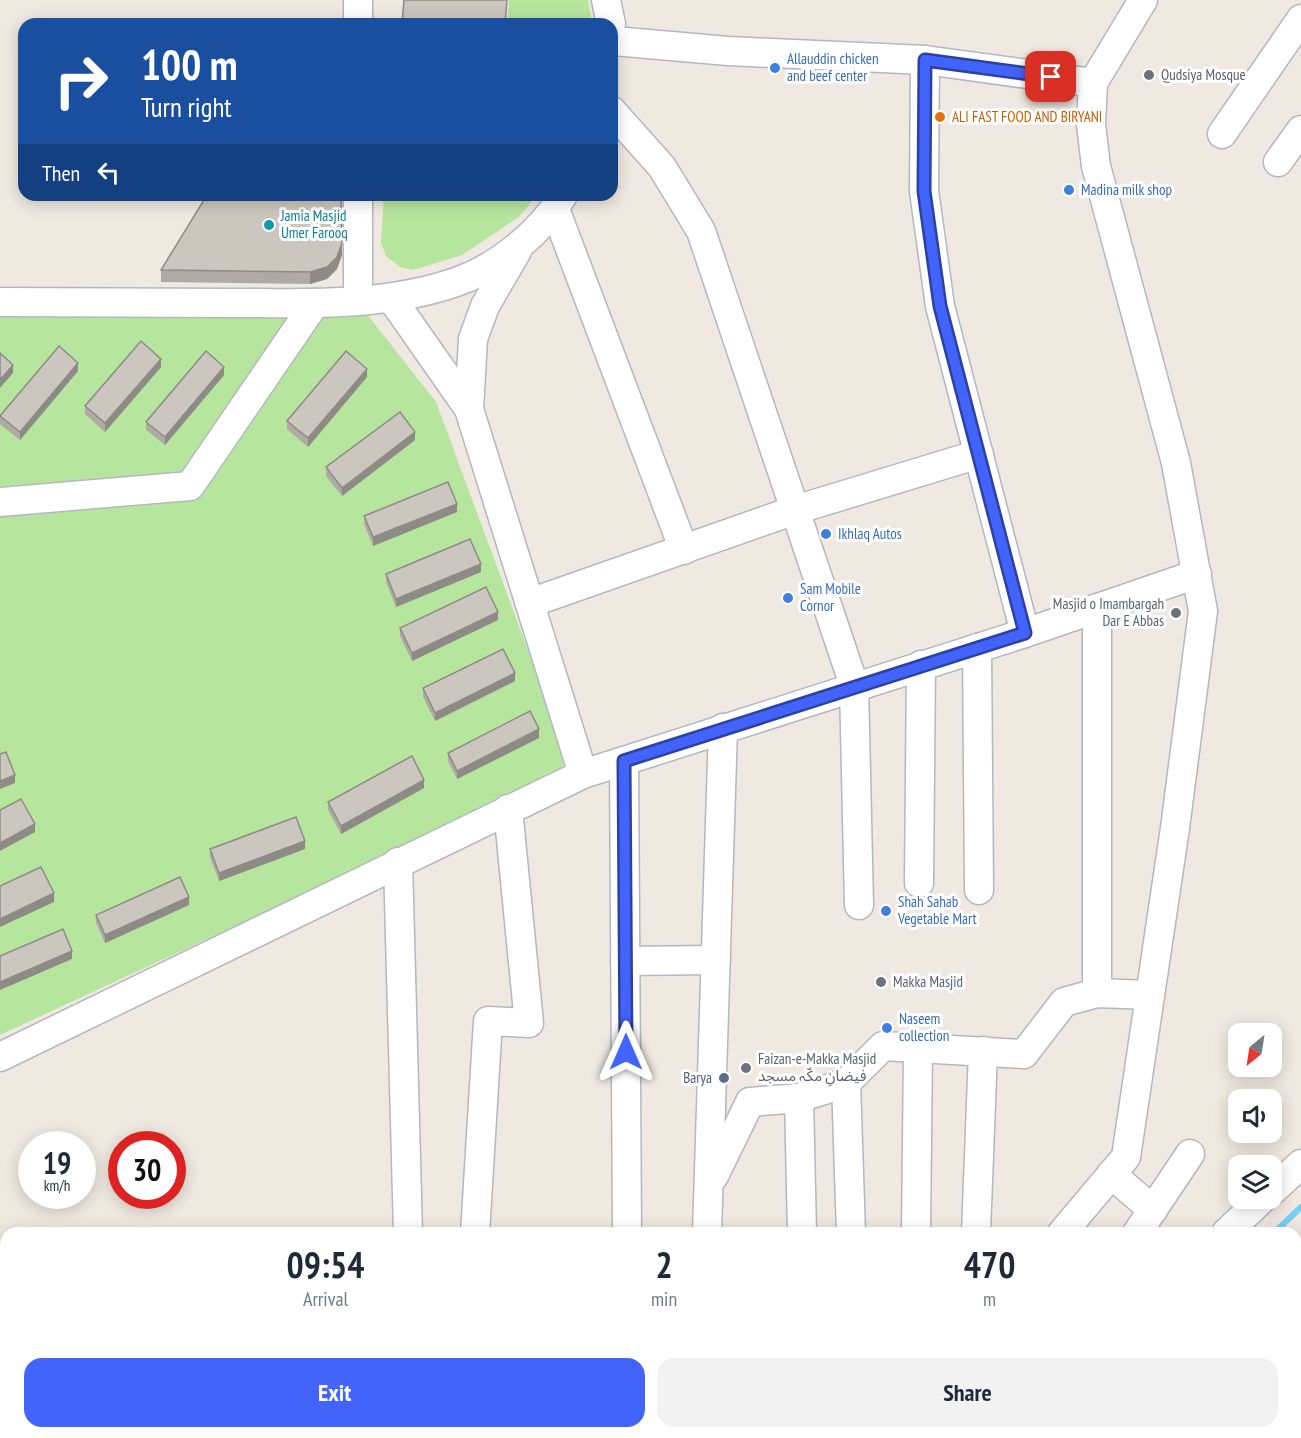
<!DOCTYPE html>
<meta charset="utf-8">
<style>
body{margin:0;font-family:"PT Sans Narrow","Noto Sans Arabic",sans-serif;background:#f2f2f3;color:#1f2937;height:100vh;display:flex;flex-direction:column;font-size:22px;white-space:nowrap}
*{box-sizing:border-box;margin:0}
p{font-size:20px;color:#747a83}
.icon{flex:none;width:33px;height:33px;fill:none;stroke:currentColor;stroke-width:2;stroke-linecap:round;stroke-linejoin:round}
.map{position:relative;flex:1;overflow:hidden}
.sheet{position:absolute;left:0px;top:1227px;width:1302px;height:212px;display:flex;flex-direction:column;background:#fff;border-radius:18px 18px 0 0;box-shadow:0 3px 15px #0003}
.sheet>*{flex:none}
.banner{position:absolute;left:18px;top:18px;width:600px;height:183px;border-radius:18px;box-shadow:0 3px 15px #0003;background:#1a4fa0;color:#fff;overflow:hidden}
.needle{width:39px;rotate:210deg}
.fabs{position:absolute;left:1228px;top:1023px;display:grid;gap:12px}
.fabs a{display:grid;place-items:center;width:54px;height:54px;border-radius:12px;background:#fff;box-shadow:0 3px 15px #0003;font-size:30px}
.speed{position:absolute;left:18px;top:1131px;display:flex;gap:12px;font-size:30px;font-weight:700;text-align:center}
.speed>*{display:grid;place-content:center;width:78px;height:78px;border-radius:50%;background:#fff;box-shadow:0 3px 15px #0003;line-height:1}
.speed small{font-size:15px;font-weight:400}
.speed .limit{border:9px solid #d22;background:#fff;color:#111}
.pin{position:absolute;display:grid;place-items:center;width:51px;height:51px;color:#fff;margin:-26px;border-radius:12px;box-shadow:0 3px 9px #0006}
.me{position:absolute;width:66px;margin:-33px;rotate:0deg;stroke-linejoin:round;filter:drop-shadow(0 0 4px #0008)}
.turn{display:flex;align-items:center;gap:21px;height:126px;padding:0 24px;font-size:27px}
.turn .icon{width:78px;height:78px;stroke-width:2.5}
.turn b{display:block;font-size:42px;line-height:51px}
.then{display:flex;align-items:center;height:57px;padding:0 24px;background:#0003;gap:12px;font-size:22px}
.eta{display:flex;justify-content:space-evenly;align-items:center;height:102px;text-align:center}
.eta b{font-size:36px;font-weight:700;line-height:42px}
.action{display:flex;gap:12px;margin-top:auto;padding:12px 24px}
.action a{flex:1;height:69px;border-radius:18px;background:#4264fb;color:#fff;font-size:24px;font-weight:700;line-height:69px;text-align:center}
.action a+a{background:#f2f2f3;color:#1f2937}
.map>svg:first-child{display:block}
.green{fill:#b6e59e}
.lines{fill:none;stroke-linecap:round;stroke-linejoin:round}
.stream{stroke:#75cff0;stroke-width:6}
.minor-casing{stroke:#b4b7c1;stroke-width:31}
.minor{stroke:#fff;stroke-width:28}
.wall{fill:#afaba4}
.shaded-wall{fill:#8e8b86}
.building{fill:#cbc7bf;stroke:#8e8b86;stroke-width:1.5}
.route-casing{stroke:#2b41a3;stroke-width:15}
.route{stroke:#4264fb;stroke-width:10}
.shop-dot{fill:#3f7fe0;stroke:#fff;stroke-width:2}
.worship-dot{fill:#6b7280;stroke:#fff;stroke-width:2}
.food-dot{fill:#e8710a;stroke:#fff;stroke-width:2}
.culture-dot{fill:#0f9aa8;stroke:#fff;stroke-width:2}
.service-dot{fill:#5c6f8a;stroke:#fff;stroke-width:2}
.labels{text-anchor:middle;stroke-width:6;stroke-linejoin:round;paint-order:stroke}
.shop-label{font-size:15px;fill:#366cbe;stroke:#fff;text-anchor:start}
.worship-label{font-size:15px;fill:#5b616d;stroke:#fff;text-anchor:start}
.food-label{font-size:15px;fill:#c56008;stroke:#fff;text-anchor:start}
.culture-label{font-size:15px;fill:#0d838f;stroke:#fff;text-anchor:start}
.service-label{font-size:15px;fill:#4e5e75;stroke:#fff;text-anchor:end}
</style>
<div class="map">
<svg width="1301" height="1438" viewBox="0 0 1301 1438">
<rect width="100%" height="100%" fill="#efe9e1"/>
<g class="green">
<polygon points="509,0 588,0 592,24 507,24"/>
<polygon points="384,195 537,195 519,217 462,255 413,270 400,267 386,256 381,243"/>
<polygon points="363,309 436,402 562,742 564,764 554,778 0,1035 0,316"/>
</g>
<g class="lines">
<g class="stream">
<polyline points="1274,1233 1301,1207"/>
<polyline points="1021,1438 1035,1432"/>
</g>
<g class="minor-casing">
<g id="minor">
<polyline points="358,0 358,24"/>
<polyline points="606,0 611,24"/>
<polyline points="614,41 728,51 925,60 1093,83"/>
<polyline points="925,60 924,191 940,306 1025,633"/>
<polyline points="612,111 662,167 701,231 854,685 859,905"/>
<polyline points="1222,134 1301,19"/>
<polyline points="1278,162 1301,130"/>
<polyline points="358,195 358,300"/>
<polyline points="555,209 684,550"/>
<polyline points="392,299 469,409 583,774"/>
<path d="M 0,302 C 77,302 154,303 231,303 C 306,303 384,307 456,282 C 497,268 541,233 563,195"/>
<polyline points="469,409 473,339 485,306 517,251"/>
<polyline points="0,502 190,486 315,303"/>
<polyline points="530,603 795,510 979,454"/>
<polyline points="1097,608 1097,993"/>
<polyline points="977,648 979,890"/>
<polyline points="624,761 627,1233"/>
<polyline points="398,862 408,1233"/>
<polyline points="919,883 921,665"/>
<polyline points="625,961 716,960"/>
<polyline points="0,1057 583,774 1025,633 1197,574"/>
<polyline points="1111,1174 1153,1210"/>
<polyline points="714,1176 750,1102 799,1098"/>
<polyline points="1272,1191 1301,1164"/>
<polyline points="475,1233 488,1021 529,1023 508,809"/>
<polyline points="707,1233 723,728"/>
<polyline points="802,1233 799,1098 846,1083"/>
<polyline points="851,1233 846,1083 883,1046 1024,1054 1064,1002 1097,993 1150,995"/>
<polyline points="916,1233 918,1048"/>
<polyline points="976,1233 983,1051"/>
<polyline points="1062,1233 1126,1157 1175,828 1203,611 1176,463 1096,166 1091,125 1093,83 1143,0"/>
<polyline points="1137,1233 1190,1154"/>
<polyline points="1226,1233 1263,1198"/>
<polyline points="0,1258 6,1276"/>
<polyline points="60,1432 62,1438"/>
<polyline points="495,1432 496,1438"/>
<polyline points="826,1432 829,1438"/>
<polyline points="334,1438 355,1432"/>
<polyline points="588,1438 610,1432"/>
<polyline points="787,1438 804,1432"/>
<polyline points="872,1438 884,1432"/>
<polyline points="947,1438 961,1432"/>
</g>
</g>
<use href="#minor" class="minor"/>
</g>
<g class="wall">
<polygon points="342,255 337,269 327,279 310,284 161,282 161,270"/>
<polygon points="161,367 105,432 85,414 85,406"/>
<polygon points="78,371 20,440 0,424 0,416"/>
<polygon points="224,375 165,445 146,430 146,422"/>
<polygon points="367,377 308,447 287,429 287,421"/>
<polygon points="415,440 342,496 326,476 326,467"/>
<polygon points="457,512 373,546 364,524 364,516"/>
<polygon points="481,572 396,607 386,582 386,574"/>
<polygon points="498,620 412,661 400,636 400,628"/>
<polygon points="515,681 435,721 423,697 423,688"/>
<polygon points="539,738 457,779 448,761 448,753"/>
<polygon points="424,788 341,834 328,810 328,802"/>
<polygon points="210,849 305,849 219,881 210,857"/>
<polygon points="189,905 105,943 96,923 96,915"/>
</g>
<g class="shaded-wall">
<polygon points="342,243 342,255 337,269 327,279 310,284 310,272"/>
<polygon points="161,359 161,367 105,432 105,423"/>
<polygon points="78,363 78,371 20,440 20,432"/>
<polygon points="13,365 13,373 0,388 0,380"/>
<polygon points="224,367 224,375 165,445 165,437"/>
<polygon points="367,369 367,377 308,447 308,438"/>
<polygon points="415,432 415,440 342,496 342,488"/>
<polygon points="457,504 457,512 373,546 373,537"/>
<polygon points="481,564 481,572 396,607 396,599"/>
<polygon points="498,612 498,620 412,661 412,653"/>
<polygon points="515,673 515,681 435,721 435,713"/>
<polygon points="539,729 539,738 457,779 457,771"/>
<polygon points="15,775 15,783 0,789 0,781"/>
<polygon points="424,780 424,788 341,834 341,826"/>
<polygon points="35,824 35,832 0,851 0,843"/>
<polygon points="305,841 305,849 219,881 219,873"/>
<polygon points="54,893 54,902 0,927 0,919"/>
<polygon points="189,897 189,905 105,943 105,935"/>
<polygon points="72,951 72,959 0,990 0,982"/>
</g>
<g class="building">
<polygon points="404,0 507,0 505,24 402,24"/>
<polygon points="207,195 341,195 342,243 337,257 327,267 310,272 161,270"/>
<polygon points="141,341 161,359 105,423 85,406"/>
<polygon points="59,346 78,363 20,432 0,416"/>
<polygon points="206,351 224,367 165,437 146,422"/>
<polygon points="346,351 367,369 308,438 287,421"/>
<polygon points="0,353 13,365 0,380"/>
<polygon points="400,412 415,432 342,488 326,467"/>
<polygon points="448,482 457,504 373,537 364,516"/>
<polygon points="470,539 481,564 396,599 386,574"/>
<polygon points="486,587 498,612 412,653 400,628"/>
<polygon points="503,649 515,673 435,713 423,688"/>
<polygon points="530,711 539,729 457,771 448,753"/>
<polygon points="6,752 15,775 0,781 0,754"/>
<polygon points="412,756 424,780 341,826 328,802"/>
<polygon points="21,799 35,824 0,843 0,810"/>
<polygon points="296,817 305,841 219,873 210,849"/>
<polygon points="41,867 54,893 0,919 0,886"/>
<polygon points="180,877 189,897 105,935 96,915"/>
<polygon points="63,929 72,951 0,982 0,956"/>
</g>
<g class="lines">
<g class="route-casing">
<polyline id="route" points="626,1052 624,761 1025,633 940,306 924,191 925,60 1051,77"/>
</g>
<use href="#route" class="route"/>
</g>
<g class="shop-dot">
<circle cx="775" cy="68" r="6"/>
<circle cx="1069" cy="190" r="6"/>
<circle cx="826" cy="534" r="6"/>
<circle cx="788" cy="598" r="6"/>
<circle cx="886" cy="911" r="6"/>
<circle cx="887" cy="1028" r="6"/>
</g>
<g class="worship-dot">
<circle cx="1149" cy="75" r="6"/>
<circle cx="1176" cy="613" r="6"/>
<circle cx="881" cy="982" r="6"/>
<circle cx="746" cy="1068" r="6"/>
</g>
<circle class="food-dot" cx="940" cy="117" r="6"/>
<circle class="culture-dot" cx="269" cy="225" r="6"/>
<circle class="service-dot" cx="724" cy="1078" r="6"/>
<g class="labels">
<g class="shop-label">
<text x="787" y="64">Allauddin chicken<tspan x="787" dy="17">and beef center</tspan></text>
<text x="1081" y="195">Madina milk shop</text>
<text x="838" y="539">Ikhlaq Autos</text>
<text x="800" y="594">Sam Mobile<tspan x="800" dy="17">Cornor</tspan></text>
<text x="898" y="907">Shah Sahab<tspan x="898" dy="17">Vegetable Mart</tspan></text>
<text x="899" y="1024">Naseem<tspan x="899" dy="17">collection</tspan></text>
</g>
<g class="worship-label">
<text x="1161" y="80">Qudsiya Mosque</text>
<text x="1164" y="609" text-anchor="end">Masjid o Imambargah<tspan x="1164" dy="17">Dar E Abbas</tspan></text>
<text x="893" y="987">Makka Masjid</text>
<text x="758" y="1064">Faizan-e-Makka Masjid<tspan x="758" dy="17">فیضانِ مکّہ مسجد</tspan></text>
</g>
<g class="food-label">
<text x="952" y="122">ALI FAST FOOD AND BIRYANI</text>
</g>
<g class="culture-label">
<text x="281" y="221">Jamia Masjid<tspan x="281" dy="17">Umer Farooq</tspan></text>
</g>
<g class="service-label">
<text x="712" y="1083">Barya</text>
</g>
</g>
</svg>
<div class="fabs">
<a><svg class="needle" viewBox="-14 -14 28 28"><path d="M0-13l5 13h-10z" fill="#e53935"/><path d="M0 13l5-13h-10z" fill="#747a83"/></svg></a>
<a><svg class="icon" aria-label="sound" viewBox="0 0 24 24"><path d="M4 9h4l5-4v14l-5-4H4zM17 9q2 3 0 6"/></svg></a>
<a><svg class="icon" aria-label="layers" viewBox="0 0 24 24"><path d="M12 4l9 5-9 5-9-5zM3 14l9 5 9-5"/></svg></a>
</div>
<div class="speed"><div>19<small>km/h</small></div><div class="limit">30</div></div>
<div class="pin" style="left:1051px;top:77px;background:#d93025"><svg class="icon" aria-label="arrive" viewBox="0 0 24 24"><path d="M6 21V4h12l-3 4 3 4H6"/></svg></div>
<svg class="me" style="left:626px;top:1052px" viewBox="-20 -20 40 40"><path d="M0-17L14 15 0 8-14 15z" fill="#4264fb" stroke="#fff" stroke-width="4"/></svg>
<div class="banner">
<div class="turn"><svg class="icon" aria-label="right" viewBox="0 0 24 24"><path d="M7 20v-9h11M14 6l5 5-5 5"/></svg><div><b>100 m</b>Turn right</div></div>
<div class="then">Then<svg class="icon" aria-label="left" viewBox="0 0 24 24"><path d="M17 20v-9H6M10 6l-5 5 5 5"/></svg></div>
</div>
<section class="sheet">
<div class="eta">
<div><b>09:54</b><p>Arrival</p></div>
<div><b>2</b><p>min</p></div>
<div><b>470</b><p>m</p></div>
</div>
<div class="action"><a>Exit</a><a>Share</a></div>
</section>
</div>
